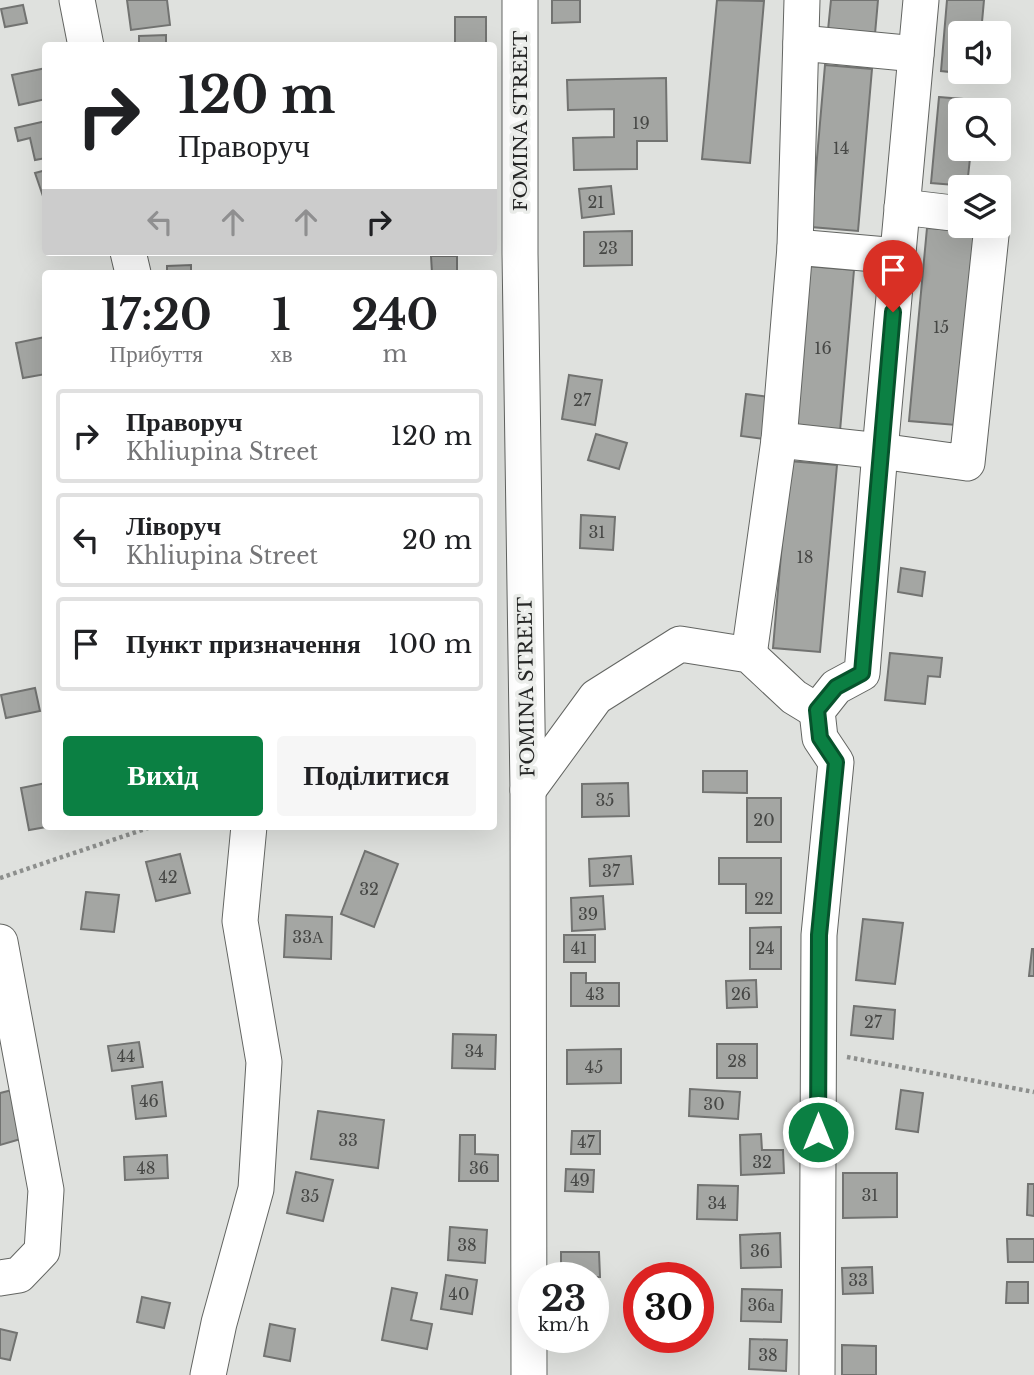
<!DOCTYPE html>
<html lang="uk">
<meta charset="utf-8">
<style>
body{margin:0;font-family:"Libre Baskerville",serif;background:#f6f6f6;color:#202124;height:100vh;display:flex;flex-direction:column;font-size:26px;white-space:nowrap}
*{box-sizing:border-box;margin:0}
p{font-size:23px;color:#757577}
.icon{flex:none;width:38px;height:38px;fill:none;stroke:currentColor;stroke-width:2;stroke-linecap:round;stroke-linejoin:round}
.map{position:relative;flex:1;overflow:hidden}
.details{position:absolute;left:42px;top:270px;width:455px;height:560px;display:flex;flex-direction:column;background:#fff;border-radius:7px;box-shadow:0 7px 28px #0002}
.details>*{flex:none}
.hud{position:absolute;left:42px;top:42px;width:455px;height:214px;border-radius:7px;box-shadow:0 7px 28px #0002;background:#fff;color:#202124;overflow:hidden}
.tools{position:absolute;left:948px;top:21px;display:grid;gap:14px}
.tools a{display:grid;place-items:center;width:63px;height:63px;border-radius:7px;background:#fff;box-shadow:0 7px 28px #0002;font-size:35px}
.speed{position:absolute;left:518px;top:1262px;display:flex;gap:14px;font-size:35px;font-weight:700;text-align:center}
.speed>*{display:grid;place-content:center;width:91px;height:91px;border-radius:50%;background:#fff;box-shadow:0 7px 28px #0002;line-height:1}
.speed small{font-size:18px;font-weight:400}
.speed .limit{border:10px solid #d22;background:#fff;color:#111}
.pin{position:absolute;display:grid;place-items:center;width:60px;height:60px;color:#fff;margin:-72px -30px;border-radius:50% 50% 50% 0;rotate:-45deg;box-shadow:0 0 7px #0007}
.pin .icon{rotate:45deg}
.me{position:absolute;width:77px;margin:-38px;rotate:0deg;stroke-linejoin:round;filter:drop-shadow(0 0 5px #0008)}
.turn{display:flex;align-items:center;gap:24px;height:147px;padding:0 21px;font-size:32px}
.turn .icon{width:91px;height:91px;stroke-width:2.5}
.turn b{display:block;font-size:49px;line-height:60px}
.lanes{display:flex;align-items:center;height:66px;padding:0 21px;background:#0003;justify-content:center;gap:35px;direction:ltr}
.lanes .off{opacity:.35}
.eta{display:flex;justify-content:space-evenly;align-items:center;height:119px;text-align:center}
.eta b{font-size:42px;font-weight:700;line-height:49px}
.primary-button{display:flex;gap:14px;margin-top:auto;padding:14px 21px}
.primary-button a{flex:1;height:80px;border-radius:7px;background:#0b8043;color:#fff;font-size:28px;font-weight:700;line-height:80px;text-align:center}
.primary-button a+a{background:#f6f6f6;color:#202124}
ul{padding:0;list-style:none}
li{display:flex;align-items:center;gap:21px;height:94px;margin:0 14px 10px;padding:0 7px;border:4px solid #e0e0e0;border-radius:7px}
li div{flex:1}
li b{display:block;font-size:26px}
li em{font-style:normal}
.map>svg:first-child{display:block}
.building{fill:#a4a6a3;stroke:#727371;stroke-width:2}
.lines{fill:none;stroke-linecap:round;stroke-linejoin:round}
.minor-casing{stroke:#636562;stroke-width:37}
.path{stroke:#8d8f8d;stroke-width:4.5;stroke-dasharray:3.5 3.5;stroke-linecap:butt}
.minor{stroke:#fff;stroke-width:35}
.route-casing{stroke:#07532c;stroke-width:18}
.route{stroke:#0b8043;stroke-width:12}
.labels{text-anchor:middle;stroke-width:7;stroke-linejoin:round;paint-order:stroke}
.number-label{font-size:16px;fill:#464745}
.street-label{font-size:19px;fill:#262726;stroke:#eceeeb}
</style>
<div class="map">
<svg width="1034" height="1375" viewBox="0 0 1034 1375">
<rect width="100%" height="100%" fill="#dfe1de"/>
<g class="building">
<polygon points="127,0 167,0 170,25 131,30"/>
<polygon points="552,0 580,0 580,22 552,23"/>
<polygon points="717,0 764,1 750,163 702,159"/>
<polygon points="831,0 878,0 875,34 828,30"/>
<polygon points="947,0 984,0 981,33 961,33 961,72 978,72 978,75 941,71"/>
<polygon points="23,5 27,23 5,27 1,9"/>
<rect x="455" y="17" width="31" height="29"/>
<polygon points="166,35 166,46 139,46 139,36"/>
<polygon points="825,65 872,69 858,231 811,227"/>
<polygon points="46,68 46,99 19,105 12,75"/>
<polygon points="666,78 667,141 637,141 637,169 574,170 573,138 614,137 614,109 568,110 567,80"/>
<polygon points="939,97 975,100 974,110 961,110 961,149 971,149 967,186 931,183"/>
<polygon points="46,121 46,158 35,160 30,138 18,141 15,128"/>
<polygon points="46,170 46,202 45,202 35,173"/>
<polygon points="611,186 614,214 582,218 579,189"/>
<polygon points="927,228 974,232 956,425 909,421"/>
<polygon points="632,231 632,265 584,266 584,232"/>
<polygon points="431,256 457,256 457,273 432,273"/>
<polygon points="191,265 191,273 167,273 167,266"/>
<polygon points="807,266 854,270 840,431 793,427"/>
<polygon points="45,337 46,374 23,378 16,343"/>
<polygon points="569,375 602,380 595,425 562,419"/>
<polygon points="746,394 777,398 772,440 741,436"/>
<polygon points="596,434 627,443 619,469 588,460"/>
<polygon points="789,461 837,465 820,652 773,648"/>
<polygon points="581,515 615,517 613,550 580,548"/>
<polygon points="901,568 925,572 922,596 898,592"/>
<polygon points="890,653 942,658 940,677 928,676 925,704 885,700"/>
<polygon points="35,688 40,711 6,718 1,695"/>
<polygon points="703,771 747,771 747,793 703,792"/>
<polygon points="46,783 46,826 52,826 29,830 21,788"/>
<polygon points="628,783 629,816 582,817 582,784"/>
<rect x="747" y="798" width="34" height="44"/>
<polygon points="365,851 398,864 374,927 341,914"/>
<polygon points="180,854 190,893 156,901 146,862"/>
<polygon points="631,856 633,884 590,886 589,859"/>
<polygon points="719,858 781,858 781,913 746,913 746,884 719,884"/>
<polygon points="86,892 119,895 114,932 81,929"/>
<polygon points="603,896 605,929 572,931 571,898"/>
<polygon points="286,915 332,917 331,959 284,957"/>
<polygon points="863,919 903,923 895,984 856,980"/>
<polygon points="781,927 781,969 750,969 750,928"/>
<rect x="564" y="935" width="31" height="27"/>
<polygon points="1032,949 1034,949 1034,976 1029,976"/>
<polygon points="571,973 586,973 586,983 619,983 619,1006 571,1006"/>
<polygon points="756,980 757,1007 727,1008 726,981"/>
<polygon points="854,1006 895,1010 893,1039 851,1035"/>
<polygon points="453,1034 496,1035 495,1069 452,1068"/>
<polygon points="139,1042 143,1067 112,1071 108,1046"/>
<rect x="717" y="1044" width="40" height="34"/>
<polygon points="621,1049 621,1083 567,1084 567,1050"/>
<polygon points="162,1082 166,1116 136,1119 132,1086"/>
<polygon points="690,1089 740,1092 738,1119 689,1116"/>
<polygon points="12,1090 24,1138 0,1145 0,1093"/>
<polygon points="901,1090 923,1093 918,1132 896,1129"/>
<polygon points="318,1111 384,1120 378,1168 311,1159"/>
<polygon points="572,1131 600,1131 600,1154 571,1154"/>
<polygon points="761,1134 762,1150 783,1150 784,1173 741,1175 740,1135"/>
<polygon points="460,1135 475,1135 475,1154 498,1155 498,1181 459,1181"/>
<polygon points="167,1155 168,1178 125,1180 124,1157"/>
<polygon points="566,1169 594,1170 593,1192 565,1191"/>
<polygon points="296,1172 333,1180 323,1221 287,1213"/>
<polygon points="843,1173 897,1173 897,1217 843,1218"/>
<polygon points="1028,1184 1034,1184 1034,1216 1027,1215"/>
<polygon points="698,1185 738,1186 737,1220 697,1219"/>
<polygon points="450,1227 487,1230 485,1263 448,1260"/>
<polygon points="780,1233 781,1267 741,1268 740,1235"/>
<polygon points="1007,1239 1034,1239 1034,1262 1008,1262"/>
<polygon points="561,1252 599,1252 600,1277 561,1277"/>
<polygon points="872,1267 873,1293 843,1294 842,1268"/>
<polygon points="446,1275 477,1280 472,1314 441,1309"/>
<polygon points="1007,1282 1028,1282 1028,1303 1006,1303"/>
<polygon points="392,1288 417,1293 411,1320 432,1324 427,1349 382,1340"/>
<polygon points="742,1289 782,1290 781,1322 741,1321"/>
<polygon points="142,1297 170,1303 164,1328 137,1322"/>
<polygon points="270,1324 295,1329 290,1361 264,1356"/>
<polygon points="0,1329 17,1333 10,1360 0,1358"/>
<polygon points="750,1339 787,1340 786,1371 749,1369"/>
<polygon points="842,1345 876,1346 876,1375 842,1375"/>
</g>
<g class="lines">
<g class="minor-casing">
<g id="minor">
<polyline points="77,0 86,46"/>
<polyline points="520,0 520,253 528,790 529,1375"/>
<polyline points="801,43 916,54"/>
<polyline points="902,207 961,214"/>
<polyline points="795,247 898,256"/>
<polyline points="128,252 133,273"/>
<polyline points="779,440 880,451 967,463 992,226"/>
<polyline points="749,655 779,440 795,247 802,0"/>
<polyline points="528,790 596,697 680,644 749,655 794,697 817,711"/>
<polyline points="0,942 46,1190 42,1251 19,1275 0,1278"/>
<polyline points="208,1375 219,1323 256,1189 264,1062 240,921 249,826"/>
<polyline points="817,1375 819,935 836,762 820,738 817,711 836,687 862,673 880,451 921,0"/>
</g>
</g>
<g class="path">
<polyline points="0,878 154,826"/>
<polyline points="847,1057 1034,1092"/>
</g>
<use href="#minor" class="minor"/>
</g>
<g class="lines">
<g class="route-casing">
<polyline id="route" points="818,1132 819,935 836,762 820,738 817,710 836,687 862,673 893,312"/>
</g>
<use href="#route" class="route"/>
</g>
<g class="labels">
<g class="number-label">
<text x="641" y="129">19</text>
<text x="841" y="154">14</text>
<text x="596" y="208">21</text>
<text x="608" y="254">23</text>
<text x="941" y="333">15</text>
<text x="823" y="354">16</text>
<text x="582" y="406">27</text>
<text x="597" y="538">31</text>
<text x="805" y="563">18</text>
<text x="605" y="806">35</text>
<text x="764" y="826">20</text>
<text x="611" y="877">37</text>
<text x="168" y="883">42</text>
<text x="369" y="895">32</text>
<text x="764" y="905">22</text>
<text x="588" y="920">39</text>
<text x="308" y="943">33А</text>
<text x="579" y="954">41</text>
<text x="765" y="954">24</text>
<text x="595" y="1000">43</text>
<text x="741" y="1000">26</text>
<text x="873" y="1028">27</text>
<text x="474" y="1057">34</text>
<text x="126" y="1062">44</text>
<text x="737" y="1067">28</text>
<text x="594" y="1073">45</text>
<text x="149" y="1107">46</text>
<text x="714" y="1110">30</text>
<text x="348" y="1146">33</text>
<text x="586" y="1148">47</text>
<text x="762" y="1168">32</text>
<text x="146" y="1174">48</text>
<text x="479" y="1174">36</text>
<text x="580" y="1186">49</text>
<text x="870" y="1201">31</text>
<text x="310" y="1202">35</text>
<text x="717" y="1209">34</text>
<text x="467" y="1251">38</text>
<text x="760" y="1257">36</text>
<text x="858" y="1286">33</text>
<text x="459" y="1300">40</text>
<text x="761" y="1311">36а</text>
<text x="768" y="1361">38</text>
</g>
<g class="street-label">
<text transform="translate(520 121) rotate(-90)" y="7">FOMINA STREET</text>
<text transform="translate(526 687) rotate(-91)" y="7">FOMINA STREET</text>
</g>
</g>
</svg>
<div class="tools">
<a><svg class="icon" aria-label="sound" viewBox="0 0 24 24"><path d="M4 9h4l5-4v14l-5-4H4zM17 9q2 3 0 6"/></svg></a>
<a><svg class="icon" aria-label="search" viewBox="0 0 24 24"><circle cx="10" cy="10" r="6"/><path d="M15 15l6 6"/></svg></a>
<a><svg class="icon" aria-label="layers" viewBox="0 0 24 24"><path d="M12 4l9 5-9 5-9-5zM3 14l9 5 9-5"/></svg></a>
</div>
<div class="speed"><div>23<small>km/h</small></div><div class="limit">30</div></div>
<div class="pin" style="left:893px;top:312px;background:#d93025"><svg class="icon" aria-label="arrive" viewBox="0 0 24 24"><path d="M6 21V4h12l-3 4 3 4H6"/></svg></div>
<svg class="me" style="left:818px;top:1132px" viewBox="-20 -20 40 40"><circle r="17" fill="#0b8043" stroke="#fff" stroke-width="3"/><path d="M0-11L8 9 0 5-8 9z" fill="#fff"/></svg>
<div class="hud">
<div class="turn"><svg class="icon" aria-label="right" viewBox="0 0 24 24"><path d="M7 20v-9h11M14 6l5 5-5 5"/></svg><div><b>120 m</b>Праворуч</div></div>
<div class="lanes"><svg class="icon off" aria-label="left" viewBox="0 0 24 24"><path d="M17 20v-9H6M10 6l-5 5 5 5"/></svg><svg class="icon off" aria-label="ahead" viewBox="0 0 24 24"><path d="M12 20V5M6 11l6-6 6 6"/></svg><svg class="icon off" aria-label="ahead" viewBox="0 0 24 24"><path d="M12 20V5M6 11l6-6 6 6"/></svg><svg class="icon" aria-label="right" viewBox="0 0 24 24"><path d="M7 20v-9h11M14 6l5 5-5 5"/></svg></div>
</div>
<section class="details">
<div class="eta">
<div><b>17:20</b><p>Прибуття</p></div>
<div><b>1</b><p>хв</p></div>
<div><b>240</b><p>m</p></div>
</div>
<ul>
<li><svg class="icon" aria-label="right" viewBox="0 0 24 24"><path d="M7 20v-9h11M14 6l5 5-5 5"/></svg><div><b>Праворуч</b><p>Khliupina Street</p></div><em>120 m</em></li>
<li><svg class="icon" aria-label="left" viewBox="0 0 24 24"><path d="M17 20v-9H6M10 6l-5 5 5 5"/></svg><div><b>Ліворуч</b><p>Khliupina Street</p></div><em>20 m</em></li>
<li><svg class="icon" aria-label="arrive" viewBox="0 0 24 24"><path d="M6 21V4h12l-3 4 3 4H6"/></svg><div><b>Пункт призначення</b></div><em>100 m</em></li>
</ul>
<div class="primary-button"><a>Вихід</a><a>Поділитися</a></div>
</section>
</div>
